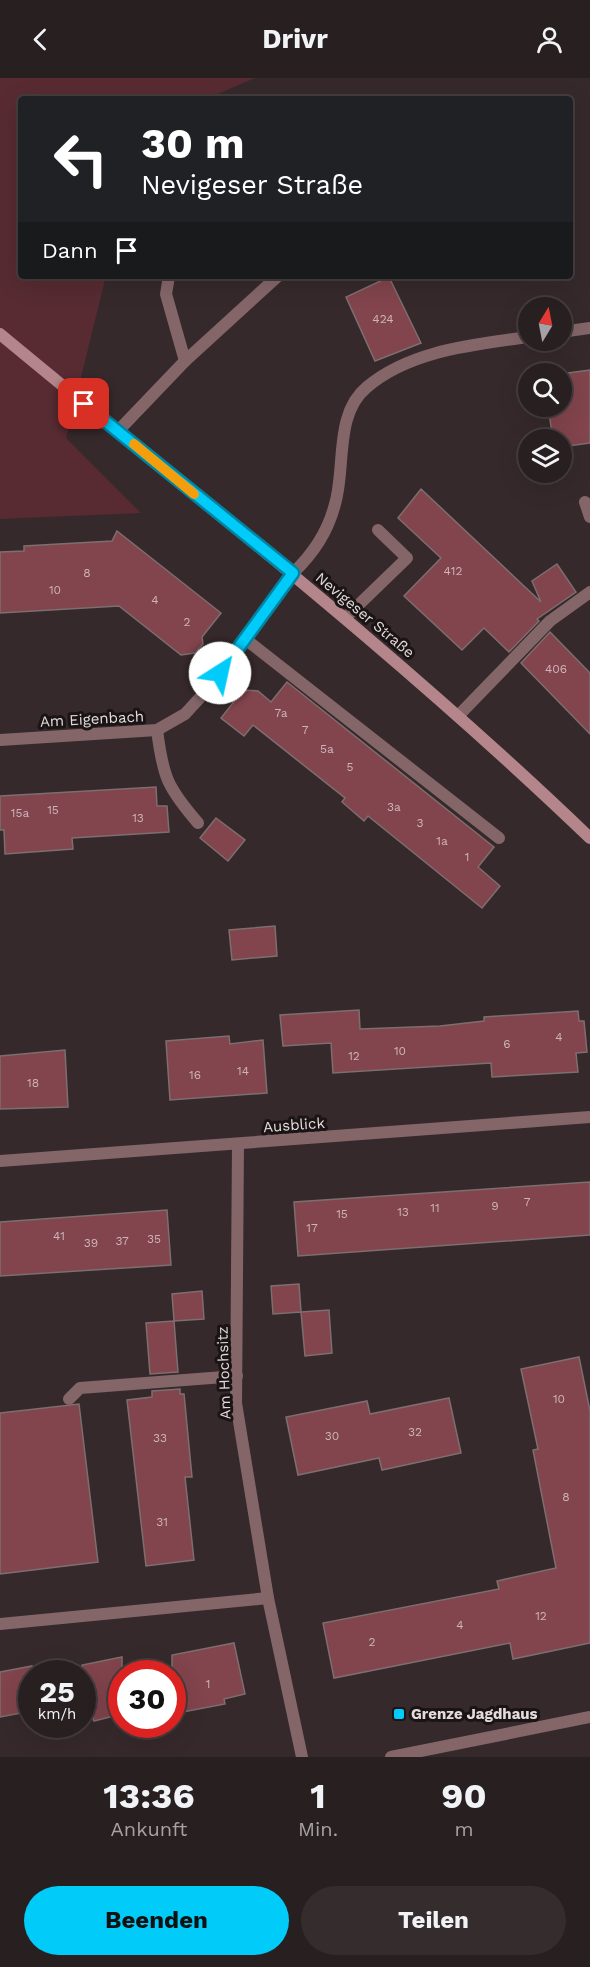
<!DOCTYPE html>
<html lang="de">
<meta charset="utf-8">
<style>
body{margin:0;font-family:"Work Sans",sans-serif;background:#342c2d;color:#f1f3f6;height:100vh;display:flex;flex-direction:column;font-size:22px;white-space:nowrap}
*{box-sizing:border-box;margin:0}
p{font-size:20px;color:#a5a2a5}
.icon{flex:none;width:33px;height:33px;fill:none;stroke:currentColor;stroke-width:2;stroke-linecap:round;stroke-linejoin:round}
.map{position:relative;height:1679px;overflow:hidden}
.panel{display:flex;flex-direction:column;background:#281f20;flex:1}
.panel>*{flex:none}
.top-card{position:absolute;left:18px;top:18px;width:555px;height:183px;border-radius:6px;box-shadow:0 6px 24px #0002,0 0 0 2px #443d3e;background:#202124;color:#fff;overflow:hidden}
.needle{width:39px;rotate:10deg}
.tools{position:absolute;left:518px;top:219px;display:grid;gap:12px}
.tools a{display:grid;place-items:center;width:54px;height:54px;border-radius:50%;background:#281f20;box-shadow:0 6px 24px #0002,0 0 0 2px #443d3e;font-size:30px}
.speed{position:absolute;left:18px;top:1582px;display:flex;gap:12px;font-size:30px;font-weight:700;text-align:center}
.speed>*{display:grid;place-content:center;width:78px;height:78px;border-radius:50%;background:#281f20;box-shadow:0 6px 24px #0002,0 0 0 2px #443d3e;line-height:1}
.speed small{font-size:15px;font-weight:400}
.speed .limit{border:9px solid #d22;background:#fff;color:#111}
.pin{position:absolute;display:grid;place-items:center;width:51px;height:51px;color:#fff;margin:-26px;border-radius:12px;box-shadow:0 3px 9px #0006}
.me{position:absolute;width:66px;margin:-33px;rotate:35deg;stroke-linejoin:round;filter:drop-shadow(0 0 4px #0008)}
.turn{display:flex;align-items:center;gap:21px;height:126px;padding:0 24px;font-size:27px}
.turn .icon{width:78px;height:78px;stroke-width:2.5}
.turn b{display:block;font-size:42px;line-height:51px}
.then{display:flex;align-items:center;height:57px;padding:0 24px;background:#0003;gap:12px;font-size:22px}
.eta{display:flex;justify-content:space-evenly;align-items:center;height:102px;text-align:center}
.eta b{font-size:36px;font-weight:700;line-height:42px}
.action{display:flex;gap:12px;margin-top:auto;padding:12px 24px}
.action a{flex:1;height:69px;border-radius:36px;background:#00cbf9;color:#111;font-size:24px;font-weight:700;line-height:69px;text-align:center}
.action a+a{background:#342c2d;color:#f1f3f6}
header{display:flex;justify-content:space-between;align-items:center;height:78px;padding:0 24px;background:#281f20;font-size:27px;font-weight:700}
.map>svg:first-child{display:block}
.green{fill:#572b31}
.building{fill:#82444d;stroke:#7d6e6f;stroke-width:1.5}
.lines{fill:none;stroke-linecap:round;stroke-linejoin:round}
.lane{stroke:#846669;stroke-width:12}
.street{stroke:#846669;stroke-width:12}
.secondary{stroke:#b4868b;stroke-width:12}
.route-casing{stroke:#0084a2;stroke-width:15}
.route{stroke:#00cbf9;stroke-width:10}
.slow{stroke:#f59e0b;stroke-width:10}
.poi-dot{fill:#00cbf9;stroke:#1a1414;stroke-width:2}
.labels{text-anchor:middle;stroke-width:6;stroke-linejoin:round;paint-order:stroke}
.number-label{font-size:12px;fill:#ccb5b8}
.street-label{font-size:15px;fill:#e4dbdc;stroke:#1a1414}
.poi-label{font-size:15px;font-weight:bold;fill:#e4dbdc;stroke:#1a1414;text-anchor:start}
</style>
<header><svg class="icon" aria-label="back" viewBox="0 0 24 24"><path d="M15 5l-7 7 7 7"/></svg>Drivr<svg class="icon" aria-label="person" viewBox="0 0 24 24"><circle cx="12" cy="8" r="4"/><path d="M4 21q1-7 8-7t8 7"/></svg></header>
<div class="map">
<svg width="590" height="1679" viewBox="0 0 590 1679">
<rect width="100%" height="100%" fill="#36292b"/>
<polygon class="green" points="0,0 255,0 206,21 21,21 21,198 106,198 66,360 141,435 0,441"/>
<g class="building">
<polygon points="389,199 421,265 375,283 346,219"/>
<polygon points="590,292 590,365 561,369 561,362 553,362 548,328 561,328 561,296"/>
<polygon points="421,411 541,524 532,503 557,486 576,514 537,541 539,543 509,574 484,550 462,572 404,518 441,480 398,440"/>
<polygon points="117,453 221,535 202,559 203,566 195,575 181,577 119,528 0,535 0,474 24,473 24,468 112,463"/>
<polygon points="550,554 590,595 590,656 521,585"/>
<polygon points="287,604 494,769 478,789 500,808 482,830 368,738 364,743 342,724 345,720 253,647 244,658 221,640 243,612 258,613 271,624"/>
<polygon points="156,709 157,728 167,728 169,754 72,760 73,771 5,776 4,752 0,752 0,718"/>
<polygon points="216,740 245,762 228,783 200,760"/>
<polygon points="275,848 277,878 232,882 229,852"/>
<polygon points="359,932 360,951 440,948 484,943 484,939 578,933 579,943 584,943 587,974 576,975 578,994 492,999 491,985 333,995 331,965 283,968 280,937"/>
<polygon points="229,958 230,966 263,962 267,1015 170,1022 166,963"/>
<polygon points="65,972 68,1029 0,1031 0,978"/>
<polygon points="590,1104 590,1157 298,1178 294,1124"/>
<polygon points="167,1132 171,1187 0,1198 0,1144"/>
<polygon points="299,1206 301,1234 329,1232 332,1275 305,1278 301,1234 273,1236 271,1208"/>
<polygon points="202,1213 204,1241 174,1243 172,1216"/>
<polygon points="174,1243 178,1294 150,1296 146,1245"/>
<polygon points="579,1279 590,1333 590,1565 513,1581 510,1565 334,1600 323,1545 499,1511 497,1503 556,1490 533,1372 538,1371 521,1291"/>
<polygon points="180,1311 180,1316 184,1316 192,1399 185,1399 194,1482 146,1488 127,1322 152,1319 152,1313"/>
<polygon points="449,1320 461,1375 382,1392 379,1380 298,1397 286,1339 367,1323 370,1336"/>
<polygon points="79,1326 98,1484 0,1496 0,1335"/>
<polygon points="234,1565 245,1616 224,1621 225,1626 172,1636 172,1577"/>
<polygon points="122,1579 122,1636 94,1643 89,1630 82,1631 82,1587"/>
<polygon points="32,1588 32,1633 0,1639 0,1594"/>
</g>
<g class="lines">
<g class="lane">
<polyline points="169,198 166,216 185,283"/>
<polyline points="561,254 590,250"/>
<polyline points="118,353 185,283 278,198"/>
<polyline points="585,424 590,439"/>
<path d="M 293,495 C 313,476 328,454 335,426 C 346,389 334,336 367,309 C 411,272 474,267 528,259"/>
<polyline points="346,539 407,480 378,452"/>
<polyline points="244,560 499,760"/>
<polyline points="458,638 550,543 590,514"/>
<path d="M 157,652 C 163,699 167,709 198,745"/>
<polyline points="69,1321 80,1310 237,1298"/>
</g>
<g class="street">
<polyline points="0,662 157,652 185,636 207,612 293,495"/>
<polyline points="238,1066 236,1325 268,1520 302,1679"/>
<polyline points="0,1083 590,1039"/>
<polyline points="0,1546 268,1520"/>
<polyline points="391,1679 590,1639"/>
</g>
<path class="secondary" d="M 0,256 C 199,421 403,580 590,760"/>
</g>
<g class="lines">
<g class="route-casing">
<polyline id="route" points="84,326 293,495 220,595"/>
</g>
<use href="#route" class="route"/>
<polyline class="slow" points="134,366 194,416"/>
</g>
<rect class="poi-dot" x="393" y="1630" width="12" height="12" rx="3"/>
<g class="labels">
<g class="number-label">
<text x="383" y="245">424</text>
<text x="453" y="497">412</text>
<text x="87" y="499">8</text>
<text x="55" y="516">10</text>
<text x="155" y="526">4</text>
<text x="187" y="548">2</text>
<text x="556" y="595">406</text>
<text x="281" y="639">7a</text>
<text x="305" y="656">7</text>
<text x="327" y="675">5a</text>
<text x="350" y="693">5</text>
<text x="394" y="733">3a</text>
<text x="53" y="736">15</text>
<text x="20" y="739">15a</text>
<text x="138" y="744">13</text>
<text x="420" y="749">3</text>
<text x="442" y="767">1a</text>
<text x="467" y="783">1</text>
<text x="559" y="963">4</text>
<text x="507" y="970">6</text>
<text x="400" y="977">10</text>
<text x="354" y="982">12</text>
<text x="243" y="997">14</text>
<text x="195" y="1001">16</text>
<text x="33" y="1009">18</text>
<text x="527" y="1128">7</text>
<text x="495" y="1132">9</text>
<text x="435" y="1134">11</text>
<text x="403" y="1138">13</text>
<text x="342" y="1140">15</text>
<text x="312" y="1154">17</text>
<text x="59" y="1162">41</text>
<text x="154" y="1165">35</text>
<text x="122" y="1167">37</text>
<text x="91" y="1169">39</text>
<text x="559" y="1325">10</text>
<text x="415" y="1358">32</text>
<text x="332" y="1362">30</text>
<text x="160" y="1364">33</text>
<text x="566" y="1423">8</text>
<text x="162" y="1448">31</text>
<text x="541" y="1542">12</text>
<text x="460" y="1551">4</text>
<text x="372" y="1568">2</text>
<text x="208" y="1610">1</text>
</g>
<g class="street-label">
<text transform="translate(365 537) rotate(40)" y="5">Nevigeser Straße</text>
<text transform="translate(92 641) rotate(-3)" y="5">Am Eigenbach</text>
<text transform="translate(294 1047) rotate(-4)" y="5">Ausblick</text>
<text transform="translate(224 1295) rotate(-92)" y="5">Am Hochsitz</text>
</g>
<g class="poi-label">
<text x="411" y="1641">Grenze Jagdhaus</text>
</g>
</g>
</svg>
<div class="tools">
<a><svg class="needle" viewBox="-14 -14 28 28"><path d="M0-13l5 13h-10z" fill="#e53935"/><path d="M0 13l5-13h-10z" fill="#a5a2a5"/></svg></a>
<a><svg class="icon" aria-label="search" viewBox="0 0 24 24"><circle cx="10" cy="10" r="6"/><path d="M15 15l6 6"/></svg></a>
<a><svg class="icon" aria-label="layers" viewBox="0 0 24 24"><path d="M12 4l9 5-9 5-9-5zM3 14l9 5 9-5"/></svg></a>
</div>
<div class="speed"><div>25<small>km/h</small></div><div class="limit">30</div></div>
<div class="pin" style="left:84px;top:326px;background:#d93025"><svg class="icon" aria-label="arrive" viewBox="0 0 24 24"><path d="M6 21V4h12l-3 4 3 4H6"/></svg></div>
<svg class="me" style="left:220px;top:595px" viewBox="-20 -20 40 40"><circle r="19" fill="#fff"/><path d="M0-13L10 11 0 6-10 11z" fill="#00cbf9"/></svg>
<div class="top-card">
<div class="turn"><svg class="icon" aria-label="left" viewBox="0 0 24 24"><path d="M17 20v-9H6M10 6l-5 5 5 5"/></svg><div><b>30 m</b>Nevigeser Straße</div></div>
<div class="then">Dann<svg class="icon" aria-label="arrive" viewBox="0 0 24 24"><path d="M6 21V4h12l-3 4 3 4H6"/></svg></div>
</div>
</div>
<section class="panel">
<div class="eta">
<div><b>13:36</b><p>Ankunft</p></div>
<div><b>1</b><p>Min.</p></div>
<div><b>90</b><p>m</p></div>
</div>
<div class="action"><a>Beenden</a><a>Teilen</a></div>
</section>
